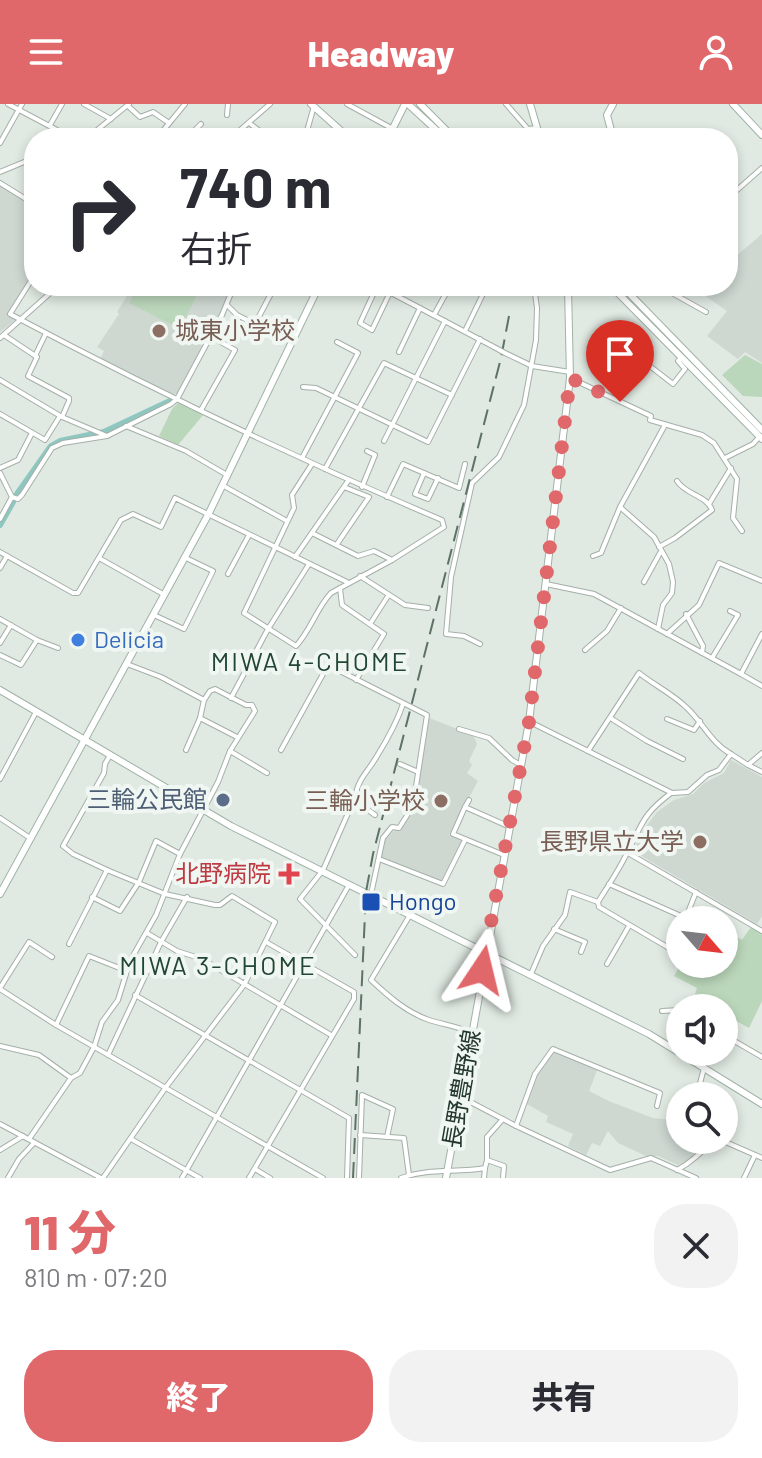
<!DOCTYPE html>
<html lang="ja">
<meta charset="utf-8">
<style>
body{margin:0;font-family:Barlow,"Noto Sans JP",sans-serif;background:#f2f2f3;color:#2b2b33;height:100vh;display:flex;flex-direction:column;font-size:30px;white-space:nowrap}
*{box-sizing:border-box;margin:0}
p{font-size:26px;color:#7c7c81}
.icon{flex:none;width:44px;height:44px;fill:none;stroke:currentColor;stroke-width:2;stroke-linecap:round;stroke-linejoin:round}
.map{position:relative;height:1074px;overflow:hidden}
.side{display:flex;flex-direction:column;background:#fff;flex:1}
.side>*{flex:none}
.guide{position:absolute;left:24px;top:24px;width:714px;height:168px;border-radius:32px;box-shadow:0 4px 12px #0003;background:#fff;color:#2b2b33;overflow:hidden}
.needle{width:52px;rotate:118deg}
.controls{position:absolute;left:666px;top:802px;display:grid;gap:16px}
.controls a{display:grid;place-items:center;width:72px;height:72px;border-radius:50%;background:#fff;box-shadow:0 4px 12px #0003;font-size:40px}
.pin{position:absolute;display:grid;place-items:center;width:68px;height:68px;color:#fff;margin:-82px -34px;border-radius:50% 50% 50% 0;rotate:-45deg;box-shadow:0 0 8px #0007}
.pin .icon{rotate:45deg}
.me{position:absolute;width:88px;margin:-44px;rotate:10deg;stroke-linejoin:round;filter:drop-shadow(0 0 6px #0008)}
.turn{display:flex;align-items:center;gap:28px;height:168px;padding:0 24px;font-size:36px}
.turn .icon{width:104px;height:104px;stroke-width:2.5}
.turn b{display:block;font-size:56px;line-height:68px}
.round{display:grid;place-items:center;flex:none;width:84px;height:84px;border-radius:32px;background:#f2f2f3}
.summary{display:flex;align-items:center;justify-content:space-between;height:136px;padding:0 24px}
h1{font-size:48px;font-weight:800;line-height:60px;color:#e0676a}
.button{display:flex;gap:16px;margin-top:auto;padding:16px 24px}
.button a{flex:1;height:92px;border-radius:32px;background:#e0676a;color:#fff;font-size:32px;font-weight:800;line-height:92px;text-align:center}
.button a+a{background:#f2f2f3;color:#2b2b33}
header{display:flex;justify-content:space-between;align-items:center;height:104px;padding:0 24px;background:#e0676a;color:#fff;font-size:36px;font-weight:800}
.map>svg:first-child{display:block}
.built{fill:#ced8d1}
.green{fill:#bbd7bb}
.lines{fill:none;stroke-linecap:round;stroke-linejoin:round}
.canal{stroke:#8ec7c0;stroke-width:6}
.street-casing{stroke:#a4b0a8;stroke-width:6}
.secondary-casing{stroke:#a0b3a7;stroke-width:8}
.street{stroke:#fff;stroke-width:4}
.secondary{stroke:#fff;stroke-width:6}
.rail{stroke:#5d7267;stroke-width:2;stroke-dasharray:16 8;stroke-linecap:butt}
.street-bridge-casing{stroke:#a4b0a8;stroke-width:6;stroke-linecap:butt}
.street-bridge{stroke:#fff;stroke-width:4}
.route{stroke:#e0676a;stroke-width:14;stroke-dasharray:0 25.2}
.education-dot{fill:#8d6e63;stroke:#f0f6f1;stroke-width:3}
.shop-dot{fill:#3f7fe0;stroke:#f0f6f1;stroke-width:3}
.service-dot{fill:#5c6f8a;stroke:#f0f6f1;stroke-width:3}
.health-dot{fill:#e0444e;stroke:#f0f6f1;stroke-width:3}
.transit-dot{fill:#1a4fb4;stroke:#f0f6f1;stroke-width:3}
.labels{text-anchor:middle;stroke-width:8;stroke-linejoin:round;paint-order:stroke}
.education-label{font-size:24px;fill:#785e54;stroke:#f0f6f1;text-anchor:end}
.shop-label{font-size:24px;fill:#366cbe;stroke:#f0f6f1;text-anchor:start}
.service-label{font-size:24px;fill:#4e5e75;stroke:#f0f6f1;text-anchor:end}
.health-label{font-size:24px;fill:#be3a42;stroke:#f0f6f1;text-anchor:end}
.transit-label{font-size:24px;fill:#164399;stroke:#f0f6f1;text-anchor:start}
.street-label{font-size:24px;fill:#23372c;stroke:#f0f6f1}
.neighbourhood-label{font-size:26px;letter-spacing:2px;fill:#214633;stroke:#f0f6f1}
</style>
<header><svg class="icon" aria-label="menu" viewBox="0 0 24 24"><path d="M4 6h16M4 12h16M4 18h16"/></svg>Headway<svg class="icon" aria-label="person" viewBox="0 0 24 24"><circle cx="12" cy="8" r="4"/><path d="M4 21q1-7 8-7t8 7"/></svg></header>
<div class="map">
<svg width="762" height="1074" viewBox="0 0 762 1074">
<rect width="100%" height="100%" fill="#e0e9e2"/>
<g class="built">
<polygon points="0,81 34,102 34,170 8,210 15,216 0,228"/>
<polygon points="762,130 762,259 745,248 738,255 707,232 727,207 704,191 711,182 728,182 728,159"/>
<polygon points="133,182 214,182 229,189 219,212 178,289 174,290 100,256 104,247 97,243 119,210 117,208"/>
<polygon points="429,614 473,631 477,640 469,657 472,661 467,669 478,677 449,731 462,737 442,777 380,753 385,736 395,726 400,727 415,701 419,667"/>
<polygon points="731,656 762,673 762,812 757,820 633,747 642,728 657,708 674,696 693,690 704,679 724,669"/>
<polygon points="554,948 598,964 589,987 611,998 653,1014 672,1016 680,1000 680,1036 708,1036 691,1054 678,1061 658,1052 646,1052 618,1039 608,1027 600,1042 592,1039 586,1051 568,1042 573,1030 546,1018 548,1012 527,1000 539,968"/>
</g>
<g class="green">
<polygon points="137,182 201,182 180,225 129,199"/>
<polygon points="745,251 762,260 762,293 743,292 722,271"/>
<polygon points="178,299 203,311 178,341 159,332 172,305"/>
<polygon points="751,823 762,829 762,897 749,924 724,910 724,904 714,904 694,893 697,884 674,872 681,860 724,860 724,825 742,836"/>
</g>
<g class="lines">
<g class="canal">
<polyline points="17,390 51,342 60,337 104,328 172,296"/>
<polyline points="0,421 13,398"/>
</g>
<g class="street-casing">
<g id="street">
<polyline points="8,0 72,34"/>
<polyline points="84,0 111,15"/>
<polyline points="347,0 393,25"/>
<polyline points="506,0 528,25 537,24"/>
<polyline points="128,2 140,13 153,8 169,19"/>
<polyline points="227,11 228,0"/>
<polyline points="249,19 269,34"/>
<polyline points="50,21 62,0"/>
<polyline points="80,34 91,31 129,0"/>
<polyline points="157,34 185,0"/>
<polyline points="187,34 201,20"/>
<polyline points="231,34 270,0"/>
<polyline points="305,34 314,2"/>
<polyline points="0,39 22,0"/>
<polyline points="0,68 34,54"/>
<polyline points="0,79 34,100"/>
<polyline points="728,94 762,64"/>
<path d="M 34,172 L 10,210 C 151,285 295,354 442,416 L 444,423 L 392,456 L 331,489 C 316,505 311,526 296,542 L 244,509 L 294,404 L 292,391 L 312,360"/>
<polyline points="118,182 128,188 131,182"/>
<polyline points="220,182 232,188"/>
<polyline points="377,182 360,219 372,226 393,182"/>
<polyline points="378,182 494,243"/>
<polyline points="666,182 672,189 706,208"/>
<polyline points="227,201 237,211 255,220 275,182"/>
<polyline points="434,211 450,182"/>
<polyline points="465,227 483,190 467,182"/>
<polyline points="4,231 37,253 28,272 69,294 69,297 62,313"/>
<polyline points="0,234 58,182"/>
<polyline points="399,248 420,204"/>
<polyline points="505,249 532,262 570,268"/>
<polyline points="35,252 46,229"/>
<polyline points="637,252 673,280 685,265 678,257 681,254"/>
<polyline points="570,274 651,312 650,316 702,331 714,339 737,375 733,414 742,427"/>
<polyline points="0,276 62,313 107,332"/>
<polyline points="303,283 316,284 428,338 480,235"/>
<polyline points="201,306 235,246 210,232"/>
<polyline points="0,310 45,336 60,312"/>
<polyline points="126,322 186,347 227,371"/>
<polyline points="384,337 445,217"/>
<polyline points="302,354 358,249 337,238"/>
<polyline points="725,354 753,340 760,332"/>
<polyline points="0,364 18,356 32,329"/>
<polyline points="325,365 384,259 452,291"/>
<polyline points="0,369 12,393"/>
<polyline points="424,369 415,390 428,395 438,374"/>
<polyline points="222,381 287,417"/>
<polyline points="362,383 375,351 367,347"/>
<polyline points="12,393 18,395 22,391 52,344 63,339 107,332 171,300 177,295 222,211 234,182"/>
<polyline points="387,393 403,360 459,384 465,360"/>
<polyline points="709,400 731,364"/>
<polyline points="620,403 654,433 669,460 673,478 672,489 663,501 658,525"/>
<polyline points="0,415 12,393"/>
<polyline points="312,429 358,452 374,447 392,456"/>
<polyline points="337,440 369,393 344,383"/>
<path d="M 659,443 L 675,434 L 712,406 C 706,391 686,391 677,377"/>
<polyline points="0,448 73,489 78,489 121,416 133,410 161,423 175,394 347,478"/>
<polyline points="593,452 601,449 620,403 665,321"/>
<polyline points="295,453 348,377"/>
<polyline points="99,454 163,490"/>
<polyline points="0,464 7,452"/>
<polyline points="228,470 249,431"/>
<polyline points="360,472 405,501 428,504"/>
<polyline points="644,478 660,449"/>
<polyline points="546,480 594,490 741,570 762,530"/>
<polyline points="340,484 342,501 384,530 356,576"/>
<polyline points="686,510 703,542 702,549"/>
<polyline points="154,511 184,525 213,467 186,454"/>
<polyline points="0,515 37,536 58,544"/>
<polyline points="370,520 388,492"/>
<polyline points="667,530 699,501 719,459 762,477"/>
<polyline points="0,539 11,521"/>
<polyline points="480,540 464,532 446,530 451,473 472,379 499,353 524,301 536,236 537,204 534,182"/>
<polyline points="585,546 607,527 621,504"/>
<polyline points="0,551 21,561 37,536"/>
<polyline points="712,554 738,511 730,507"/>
<polyline points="127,560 161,573 204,596 200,614 186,646"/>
<polyline points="741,570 762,582"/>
<polyline points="231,594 268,525 309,460"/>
<polyline points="200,614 237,633"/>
<polyline points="612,615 647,637 683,655"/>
<polyline points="667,615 694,626 700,617"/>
<polyline points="530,618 672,689 688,688 707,671 719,666 731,650 748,661 762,649"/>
<polyline points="459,625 489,634 512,656 521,661"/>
<polyline points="281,646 328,561 427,611 413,702 399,724 392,723 383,734 371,790"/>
<polyline points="230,647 267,669"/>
<path d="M 588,647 L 639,569 C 654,581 673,590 687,604 C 703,619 712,640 731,650"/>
<polyline points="400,660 416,667"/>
<polyline points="748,661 762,668"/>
<polyline points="0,675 36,608"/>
<polyline points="354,696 375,711"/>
<polyline points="469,696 465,703 510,723"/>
<polyline points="465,703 453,730 504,751"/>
<polyline points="0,714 30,734"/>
<polyline points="628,749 762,827"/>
<polyline points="379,755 443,780 465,736"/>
<polyline points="609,780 690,816"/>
<polyline points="92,793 120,807 139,778 156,737 180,750"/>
<path d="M 598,798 C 608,782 619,766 627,749 C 643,719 642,711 671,689"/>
<path d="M 410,811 L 371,876 C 388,892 406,908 429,916 C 445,921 457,922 472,929"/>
<polyline points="685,816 696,788"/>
<polyline points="554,825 585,838 581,848"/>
<polyline points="147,829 177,847 202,855 331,931"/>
<polyline points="69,840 107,766"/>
<path d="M 355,851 L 300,795 L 323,766 L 356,691 C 357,676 370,665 377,652 C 387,636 397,618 403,600"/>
<polyline points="607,860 629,822"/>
<polyline points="531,870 543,842 565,811 570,788 598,798 599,803 674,847 680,830"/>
<polyline points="0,884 29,838 52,853"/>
<polyline points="0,885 56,921 323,1074"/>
<polyline points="135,891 349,1014 347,1074"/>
<polyline points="662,907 680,906"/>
<polyline points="56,921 89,852 127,867"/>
<polyline points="724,931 762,953"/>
<polyline points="0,942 39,951 71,974"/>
<polyline points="108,951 161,838 187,793"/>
<polyline points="697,991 704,964"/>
<polyline points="461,993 516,1022 610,1066 651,1054 696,1074"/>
<polyline points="0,1020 101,1074"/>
<polyline points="516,1022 535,970 553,945 660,989 657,1002"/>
<polyline points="724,1023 728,1020"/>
<polyline points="360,1031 404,1034 409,1071"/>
<polyline points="29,1035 71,974 80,969 94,943 102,918 118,896 130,857 156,811 180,750 218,678 230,647 255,607 252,601 246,601 215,585 210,587 204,596"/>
<polyline points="131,1035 200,1074"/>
<polyline points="721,1036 762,1054"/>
<polyline points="0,1046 23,1032"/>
<polyline points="487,1056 487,1033 503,1015"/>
<polyline points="485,1064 487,1056 504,1062 503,1074"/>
<polyline points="255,1065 270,1074"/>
<path d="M 677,1066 C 692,1058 702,1048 713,1036"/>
<polyline points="8,1074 19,1055 34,1039"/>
<polyline points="103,1074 166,983 244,881 275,818 232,792 220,801 215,801 165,790 107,766 73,750 63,742 104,669 105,660 110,651"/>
<polyline points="182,1074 349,781"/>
<polyline points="249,1074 354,895 354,888 266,838"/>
<polyline points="359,1074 362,991 393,1005 387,1033"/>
<path d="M 401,1074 C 428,1064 457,1069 485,1064 L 484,1074"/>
<polyline points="744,1074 755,1051"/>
</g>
</g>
<g class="secondary-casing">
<g id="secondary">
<polyline points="311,0 349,34"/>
<polyline points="408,0 445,34"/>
<polyline points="420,0 454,34"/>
<polyline points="530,0 540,34"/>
<polyline points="733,0 762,31"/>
<polyline points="388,34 405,0"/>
<polyline points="613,34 607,11 613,0"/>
<polyline points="611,182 762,335"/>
<polyline points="622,182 762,326"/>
<polyline points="0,586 231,722 649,930 762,1000"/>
<polyline points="0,790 208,411 319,182"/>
<polyline points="446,1074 529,618 570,274 568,182"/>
</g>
</g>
<use href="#street" class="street"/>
<use href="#secondary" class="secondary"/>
<polyline class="rail" points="353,1074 366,788 373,750 501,254 509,212"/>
<g class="street-bridge-casing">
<polyline id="street-bridge" points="494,243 505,249"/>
</g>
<use href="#street-bridge" class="street-bridge"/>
</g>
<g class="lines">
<polyline class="route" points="482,866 529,618 570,274 620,298"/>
</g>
<g class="education-dot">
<circle cx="159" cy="227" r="8"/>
<circle cx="441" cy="697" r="8"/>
<circle cx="700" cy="738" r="8"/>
</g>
<circle class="shop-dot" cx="78" cy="536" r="8"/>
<circle class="service-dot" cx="223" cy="696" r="8"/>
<path class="health-dot" d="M285 758h8v8h8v8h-8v8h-8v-8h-8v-8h8z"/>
<rect class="transit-dot" x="361" y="788" width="20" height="20" rx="4"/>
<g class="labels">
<g class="education-label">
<text x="175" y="235" text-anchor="start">城東小学校</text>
<text x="425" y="705">三輪小学校</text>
<text x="684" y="746">長野県立大学</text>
</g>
<g class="shop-label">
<text x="94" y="544">Delicia</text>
</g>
<g class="service-label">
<text x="207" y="704">三輪公民館</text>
</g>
<g class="health-label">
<text x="271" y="778">北野病院</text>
</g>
<g class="transit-label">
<text x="389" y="806">Hongo</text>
</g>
<g class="street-label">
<text transform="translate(462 985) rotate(-80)" y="8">長野豊野線</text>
</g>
<g class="neighbourhood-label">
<text x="310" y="567">MIWA 4-CHOME</text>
<text x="218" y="871">MIWA 3-CHOME</text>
</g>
</g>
</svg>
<div class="controls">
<a><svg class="needle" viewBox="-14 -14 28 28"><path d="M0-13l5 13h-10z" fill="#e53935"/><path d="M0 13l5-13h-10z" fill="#7c7c81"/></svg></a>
<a><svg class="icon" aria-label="sound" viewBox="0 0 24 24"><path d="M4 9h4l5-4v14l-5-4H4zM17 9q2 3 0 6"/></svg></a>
<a><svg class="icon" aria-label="search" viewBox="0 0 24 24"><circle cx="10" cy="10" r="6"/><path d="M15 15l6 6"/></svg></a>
</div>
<div class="pin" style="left:620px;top:298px;background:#d93025"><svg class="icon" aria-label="arrive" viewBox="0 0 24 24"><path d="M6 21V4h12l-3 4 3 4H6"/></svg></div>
<svg class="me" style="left:482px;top:866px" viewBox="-20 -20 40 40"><path d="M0-17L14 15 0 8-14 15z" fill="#e0676a" stroke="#fff" stroke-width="4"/></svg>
<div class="guide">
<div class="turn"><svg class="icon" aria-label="right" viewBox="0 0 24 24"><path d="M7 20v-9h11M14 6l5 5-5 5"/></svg><div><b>740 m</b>右折</div></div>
</div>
</div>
<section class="side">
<div class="summary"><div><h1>11 分</h1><p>810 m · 07:20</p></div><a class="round"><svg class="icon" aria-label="close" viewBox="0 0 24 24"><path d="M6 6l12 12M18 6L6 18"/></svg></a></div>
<div class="button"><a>終了</a><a>共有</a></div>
</section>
